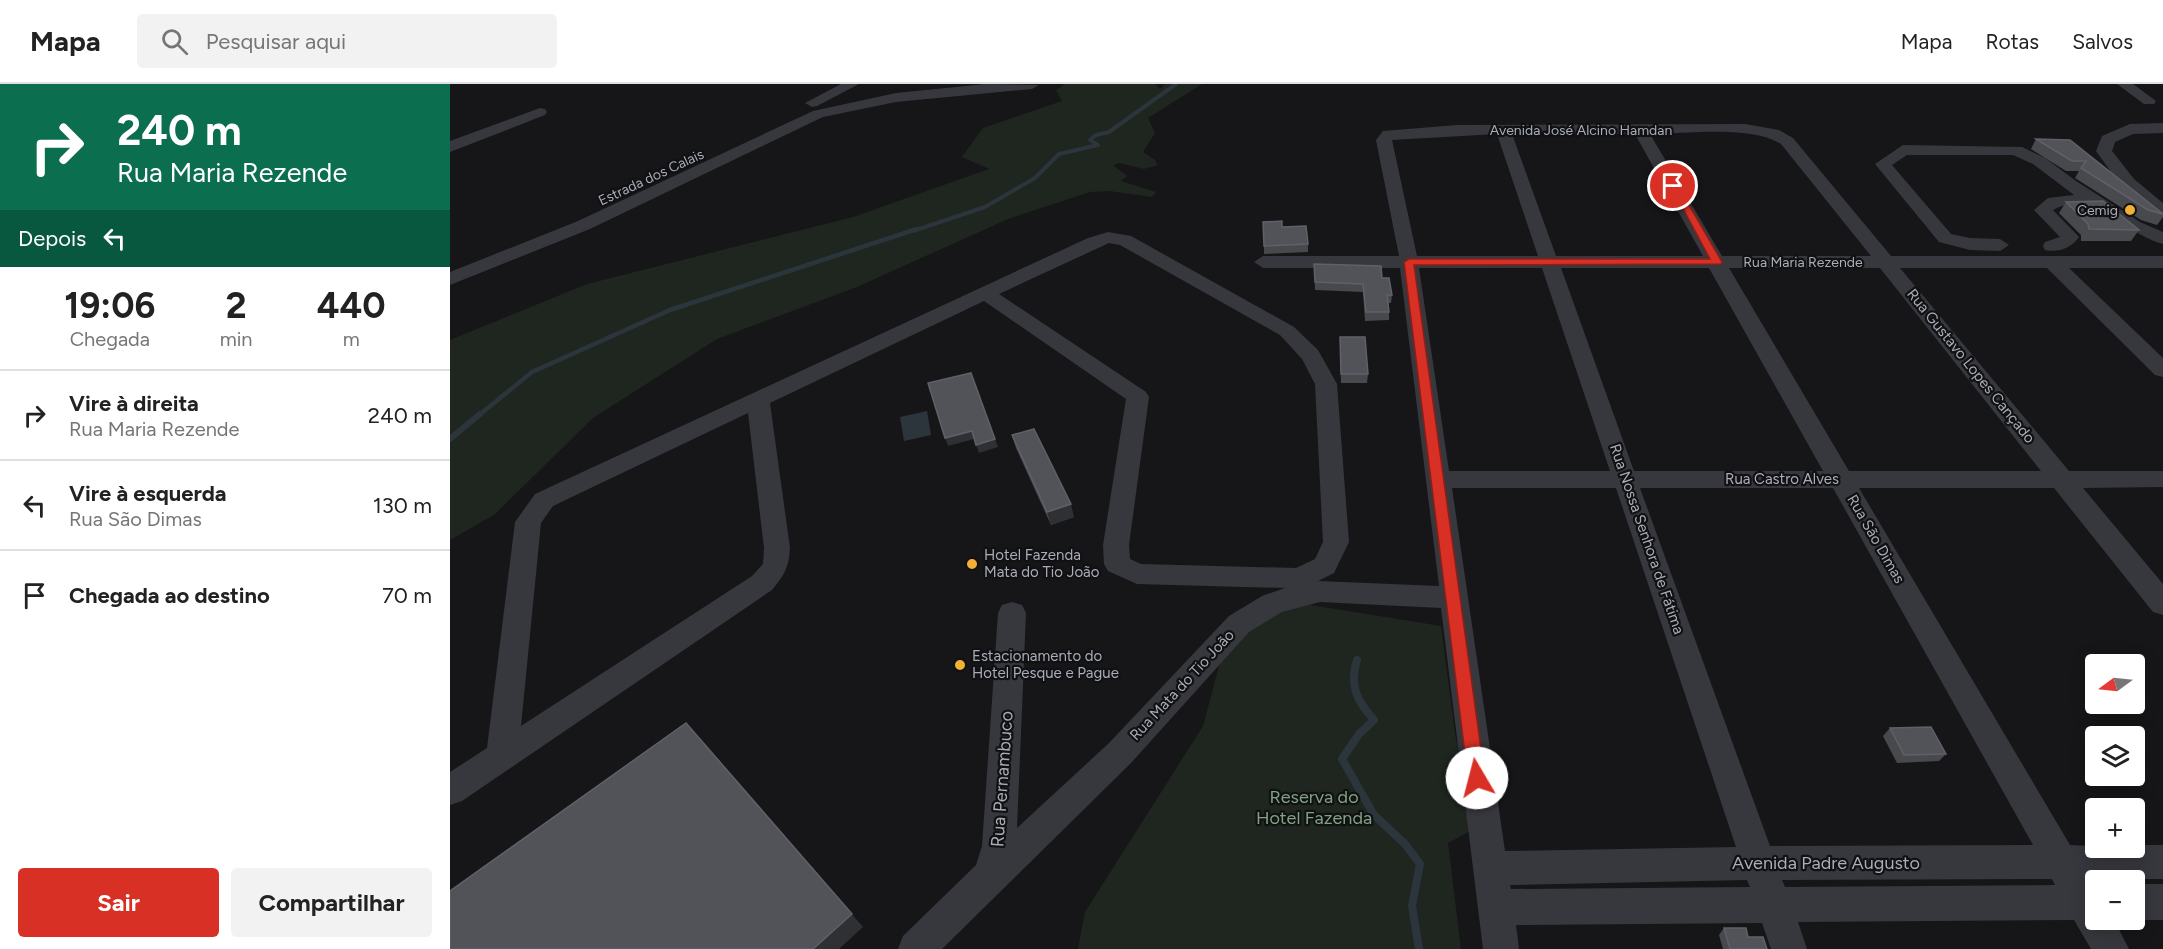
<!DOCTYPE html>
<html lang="pt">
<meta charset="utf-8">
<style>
body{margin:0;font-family:Figtree,sans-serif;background:#f2f2f2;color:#222;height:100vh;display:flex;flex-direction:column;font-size:22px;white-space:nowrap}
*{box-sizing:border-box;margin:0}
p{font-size:20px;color:#767676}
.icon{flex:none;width:33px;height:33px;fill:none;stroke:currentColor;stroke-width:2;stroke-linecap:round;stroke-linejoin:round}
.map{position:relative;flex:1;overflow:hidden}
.sheet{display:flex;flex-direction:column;background:#fff;width:450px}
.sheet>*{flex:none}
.guide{background:#0b6e4f;color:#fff;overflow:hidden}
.needle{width:39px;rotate:255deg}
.buttons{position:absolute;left:1635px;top:570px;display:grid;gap:12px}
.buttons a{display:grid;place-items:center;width:60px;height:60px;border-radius:6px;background:#fff;box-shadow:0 3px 15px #0003;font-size:30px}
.pin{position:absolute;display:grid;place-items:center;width:51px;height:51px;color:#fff;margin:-26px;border:3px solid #fff;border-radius:50%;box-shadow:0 2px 6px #0007}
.me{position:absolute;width:66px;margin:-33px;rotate:352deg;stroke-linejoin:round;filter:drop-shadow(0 0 4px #0008)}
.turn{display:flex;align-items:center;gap:21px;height:126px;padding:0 18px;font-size:27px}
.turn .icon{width:78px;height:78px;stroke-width:2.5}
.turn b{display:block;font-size:42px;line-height:51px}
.then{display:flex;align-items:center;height:57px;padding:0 18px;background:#0003;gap:12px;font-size:22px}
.eta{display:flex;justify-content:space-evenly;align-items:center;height:102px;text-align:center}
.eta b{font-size:36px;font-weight:700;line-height:42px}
.button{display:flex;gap:12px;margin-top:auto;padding:12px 18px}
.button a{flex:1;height:69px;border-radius:6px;background:#d93025;color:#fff;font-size:24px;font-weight:700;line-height:69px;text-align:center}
.button a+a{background:#f2f2f2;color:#222}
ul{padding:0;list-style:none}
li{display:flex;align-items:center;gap:18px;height:90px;padding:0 18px;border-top:2px solid #e0e0e0}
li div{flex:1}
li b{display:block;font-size:22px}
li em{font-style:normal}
header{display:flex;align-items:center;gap:36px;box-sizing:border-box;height:84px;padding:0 30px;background:#fff;border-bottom:2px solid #e0e0e0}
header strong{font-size:28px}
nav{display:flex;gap:33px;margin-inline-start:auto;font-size:21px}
.search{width:420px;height:54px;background:#f2f2f2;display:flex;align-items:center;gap:15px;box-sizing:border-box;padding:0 21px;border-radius:6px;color:#767676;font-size:22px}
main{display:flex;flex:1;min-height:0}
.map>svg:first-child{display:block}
.green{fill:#1e261f}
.water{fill:#2c353c}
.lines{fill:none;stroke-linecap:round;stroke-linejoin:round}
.stream-far3{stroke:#2c353c;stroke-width:4}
.stream-far2{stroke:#2c353c;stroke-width:4.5}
.stream-far1{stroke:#2c353c;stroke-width:6}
.stream{stroke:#2c353c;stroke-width:8}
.minor{fill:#37383d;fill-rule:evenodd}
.wall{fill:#47494d}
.shaded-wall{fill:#2f3033}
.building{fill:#525359;stroke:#5f6168;stroke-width:1.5}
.route{fill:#d93025;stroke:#8d1f18;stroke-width:1.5}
.poi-dot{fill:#f2b134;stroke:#111113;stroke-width:2}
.labels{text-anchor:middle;stroke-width:4.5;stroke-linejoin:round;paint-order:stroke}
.far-street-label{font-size:14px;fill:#a8adb8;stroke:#111113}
.far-poi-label{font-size:14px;fill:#a8adb8;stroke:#111113;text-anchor:end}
.street-label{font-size:15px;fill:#a8adb8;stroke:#111113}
.poi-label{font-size:15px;fill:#a8adb8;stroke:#111113;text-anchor:start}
.near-street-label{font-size:18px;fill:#a8adb8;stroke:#111113}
.near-park-label{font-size:18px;fill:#7fa381;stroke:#111113}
</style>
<header>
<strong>Mapa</strong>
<div class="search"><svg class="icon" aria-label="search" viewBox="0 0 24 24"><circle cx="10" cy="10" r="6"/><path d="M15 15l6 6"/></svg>Pesquisar aqui</div>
<nav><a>Mapa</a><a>Rotas</a><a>Salvos</a></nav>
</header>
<main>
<section class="sheet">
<div class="guide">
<div class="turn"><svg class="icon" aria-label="right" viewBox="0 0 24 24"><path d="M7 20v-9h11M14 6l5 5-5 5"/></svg><div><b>240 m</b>Rua Maria Rezende</div></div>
<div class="then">Depois<svg class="icon" aria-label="left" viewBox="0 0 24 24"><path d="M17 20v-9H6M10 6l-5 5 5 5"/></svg></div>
</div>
<div class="eta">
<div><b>19:06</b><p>Chegada</p></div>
<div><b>2</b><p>min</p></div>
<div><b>440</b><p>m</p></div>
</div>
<ul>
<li><svg class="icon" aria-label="right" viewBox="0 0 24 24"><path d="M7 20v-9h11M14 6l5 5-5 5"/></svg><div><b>Vire à direita</b><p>Rua Maria Rezende</p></div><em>240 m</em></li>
<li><svg class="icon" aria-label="left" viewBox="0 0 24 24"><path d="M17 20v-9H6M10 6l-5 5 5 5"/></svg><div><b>Vire à esquerda</b><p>Rua São Dimas</p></div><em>130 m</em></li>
<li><svg class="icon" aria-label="arrive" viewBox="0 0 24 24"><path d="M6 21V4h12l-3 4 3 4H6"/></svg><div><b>Chegada ao destino</b></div><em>70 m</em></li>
</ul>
<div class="button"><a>Sair</a><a>Compartilhar</a></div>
</section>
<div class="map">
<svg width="1713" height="865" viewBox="0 0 1713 865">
<rect width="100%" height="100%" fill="#161618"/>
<g class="green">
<polygon points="615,0 705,0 710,5 715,0 752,0 698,34 705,49 693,68 705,76 708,81 694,85 669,79 663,81 677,92 671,97 706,108 702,113 659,107 640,108 558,135 407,203 267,255 143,334 44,431 0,456 0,256 137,200 403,133 539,85 512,73 533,44 612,17 606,6"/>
<polygon points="836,517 991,542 1005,650 1024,745 998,759 1011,865 628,865 635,828 753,642 776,556"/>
</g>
<polygon class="water" points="477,327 481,351 454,357 450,333"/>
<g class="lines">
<polyline class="stream-far3" points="463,147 535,123 585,94 609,70 648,61 640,56 646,51 659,48 726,0"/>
<polyline class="stream-far2" points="28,332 82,288 220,226 467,145"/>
<polyline class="stream-far1" points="0,355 30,330"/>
<path class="stream" d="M 907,576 C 899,602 907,617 924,636 L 909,650 L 892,675 L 924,731 L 955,760 L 970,780 L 962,822 L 969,865"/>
<g class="minor">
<polygon points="391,0 409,0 367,22 362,23 355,19"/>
<polygon points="536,0 589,1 582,5 446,18 373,33 140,145 0,201 0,188 128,137 363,27 446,9"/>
<polygon points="1667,0 1683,0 1706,17 1704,20 1694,20"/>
<polygon points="90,24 95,25 97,28 95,31 0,68 0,57"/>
<polygon points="1713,39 1713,49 1683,50 1665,58 1662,67 1684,95 1713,119 1713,133 1707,132 1672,103 1646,67 1652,52 1680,40"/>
<path d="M 1295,40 L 1329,46 L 1343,54 L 1441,172 L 1713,172 L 1713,184 L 1619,184 L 1713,274 L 1713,293 L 1705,291 L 1597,184 L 1450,184 L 1619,387 L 1713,387 L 1713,403 L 1633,404 L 1713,500 L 1713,531 L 1703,528 L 1604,404 L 1409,404 L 1620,761 L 1684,764 L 1684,761 L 1713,761 L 1713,795 L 1640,795 L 1646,800 L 1646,836 L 1664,836 L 1679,865 L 1641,865 L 1624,836 L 1348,838 L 1357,865 L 1321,865 L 1312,839 L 1066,841 L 1069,865 L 1033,865 L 991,524 L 870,518 L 832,528 L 799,548 L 681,679 L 492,865 L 448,865 L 453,852 L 526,781 L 532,762 L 548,529 L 552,521 L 562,518 L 572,521 L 576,529 L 567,744 L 659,659 L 779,532 L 812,512 L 835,504 L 687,500 L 658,487 L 654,480 L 653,461 L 676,315 L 534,217 L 320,319 L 340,464 C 339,484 334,491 322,506 L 12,717 L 0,721 L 0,688 L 37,664 L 65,438 L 85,410 L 638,154 L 658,148 L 681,152 L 844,243 L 868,266 L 887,300 L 899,458 L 884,489 L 868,497 L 989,502 L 950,184 L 813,184 L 804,178 L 813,172 L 949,172 L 926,56 L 933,47 L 1007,41 ZM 1047,50 L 1088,172 L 967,172 L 942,56 ZM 1062,50 L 1185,50 L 1253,172 L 1106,172 ZM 1200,50 C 1237,50 1300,41 1331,60 L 1421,172 L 1272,172 ZM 659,159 L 670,161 L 830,251 L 852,275 L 865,300 L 873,458 L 865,475 L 846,484 L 691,480 L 680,475 L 679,461 L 699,313 L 696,308 L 549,210 ZM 969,184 L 1092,184 L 1160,387 L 999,387 ZM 1111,184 L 1259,184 L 1373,387 L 1184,387 ZM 1279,184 L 1430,184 L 1591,387 L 1399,387 ZM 298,329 L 314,464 L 313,480 L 302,492 L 71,642 L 91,439 L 103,422 ZM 1002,404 L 1166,404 L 1286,763 L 1055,767 ZM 1190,404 L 1383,404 L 1583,761 L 1320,762 ZM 1602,795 L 1605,801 L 1335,803 L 1332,796 ZM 1297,796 L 1300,803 L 1061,805 L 1060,801 Z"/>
<path d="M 1453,61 L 1572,63 L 1595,74 L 1626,97 L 1690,138 L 1713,148 L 1713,160 C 1681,152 1635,105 1603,126 L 1629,153 C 1621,164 1609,169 1595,166 L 1593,162 L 1595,158 L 1610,153 L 1584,126 L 1598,114 L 1624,111 L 1583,80 L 1563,71 L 1457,71 L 1442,81 L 1501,150 L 1520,154 L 1550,155 L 1559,161 L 1550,167 L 1520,166 L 1489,158 L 1425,80 Z"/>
<polygon points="1684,800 1713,800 1713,836 1683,836"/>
</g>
</g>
<g class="wall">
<polygon points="1586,55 1620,56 1713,130 1713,133 1707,141 1691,136 1625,94 1629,87 1616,87 1581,65"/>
<polygon points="1616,118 1689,146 1681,157 1631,157 1631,151 1609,129"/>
<polygon points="832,143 858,160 858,168 814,170 814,162"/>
<polygon points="864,180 932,194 942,211 941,219 938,219 939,228 939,236 915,237 913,208 865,206"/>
<polygon points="890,253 918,290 917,299 891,299"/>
<polygon points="562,351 624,433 601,441 566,364"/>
<polygon points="1440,644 1496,670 1489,677 1447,679 1433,652"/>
<polygon points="1274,844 1298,853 1317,865 1273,865 1269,851"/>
</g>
<g class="shaded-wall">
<polygon points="522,347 524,355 498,362 495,354"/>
<polygon points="545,355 548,363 529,369 526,361"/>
<polygon points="621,420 624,433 601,441 597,428"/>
<polygon points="250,654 413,843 389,865 363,865"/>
</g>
<g class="building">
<polygon points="1586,55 1620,56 1713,130 1698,126 1631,84 1636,77 1622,77"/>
<polygon points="1653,117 1689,146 1639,145 1638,140 1616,118"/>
<polygon points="832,137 832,143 856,142 858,160 814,162 813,138"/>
<polygon points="864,180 931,182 932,194 939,194 942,211 937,211 939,228 916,228 913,200 865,198"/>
<polygon points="890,253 915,253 918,290 891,290"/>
<polygon points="521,289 545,355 526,361 522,347 495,354 478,299"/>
<polygon points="584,345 621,420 597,428 562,351"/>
<polygon points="236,639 402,830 363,865 0,865 0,807"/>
<polygon points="1481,643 1496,670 1454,671 1440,644"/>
<polygon points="1274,844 1296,844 1298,853 1313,853 1317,865 1280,865"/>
</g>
<polygon class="route" points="1220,100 1228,102 1272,178 1271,180 964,181 1035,694 1033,700 1027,702 1021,700 1018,694 954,178 959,175 1260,175"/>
<g class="poi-dot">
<circle cx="1680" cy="126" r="6"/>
<circle cx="522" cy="480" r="6"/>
<circle cx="510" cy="581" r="6"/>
</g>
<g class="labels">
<g class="far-street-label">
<text x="1131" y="51">Avenida José Alcino Hamdan</text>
<text transform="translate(201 93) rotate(-25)" y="5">Estrada dos Calais</text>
<text x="1353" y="183">Rua Maria Rezende</text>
</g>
<g class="far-poi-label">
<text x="1668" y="131">Cemig</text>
</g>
<g class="street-label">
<text transform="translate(1521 282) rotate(51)" y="5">Rua Gustavo Lopes Cançado</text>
<text x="1332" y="400">Rua Castro Alves</text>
<text transform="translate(1197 455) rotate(71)" y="5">Rua Nossa Senhora de Fátima</text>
<text transform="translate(1426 455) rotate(60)" y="5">Rua São Dimas</text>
<text transform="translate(732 601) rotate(-47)" y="5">Rua Mata do Tio João</text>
</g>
<g class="poi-label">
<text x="534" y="476">Hotel Fazenda<tspan x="534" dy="17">Mata do Tio João</tspan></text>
<text x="522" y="577">Estacionamento do<tspan x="522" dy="17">Hotel Pesque e Pague</tspan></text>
</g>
<g class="near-street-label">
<text transform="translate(552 695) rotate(-86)" y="6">Rua Pernambuco</text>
<text x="1376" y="785">Avenida Padre Augusto</text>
</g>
<g class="near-park-label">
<text x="864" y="719">Reserva do<tspan x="864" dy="21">Hotel Fazenda</tspan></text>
</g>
</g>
</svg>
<div class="buttons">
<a><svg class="needle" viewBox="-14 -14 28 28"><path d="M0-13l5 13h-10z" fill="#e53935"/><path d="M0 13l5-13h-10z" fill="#767676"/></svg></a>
<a><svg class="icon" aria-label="layers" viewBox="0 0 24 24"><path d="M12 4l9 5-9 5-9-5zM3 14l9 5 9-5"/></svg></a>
<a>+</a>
<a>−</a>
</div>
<div class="pin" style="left:1223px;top:102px;background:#d93025"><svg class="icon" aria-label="arrive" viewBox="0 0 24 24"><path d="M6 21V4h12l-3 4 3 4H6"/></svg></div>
<svg class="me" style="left:1027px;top:694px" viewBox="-20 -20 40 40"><circle r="19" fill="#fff"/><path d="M0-13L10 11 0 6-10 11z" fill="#d93025"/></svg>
</div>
</main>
